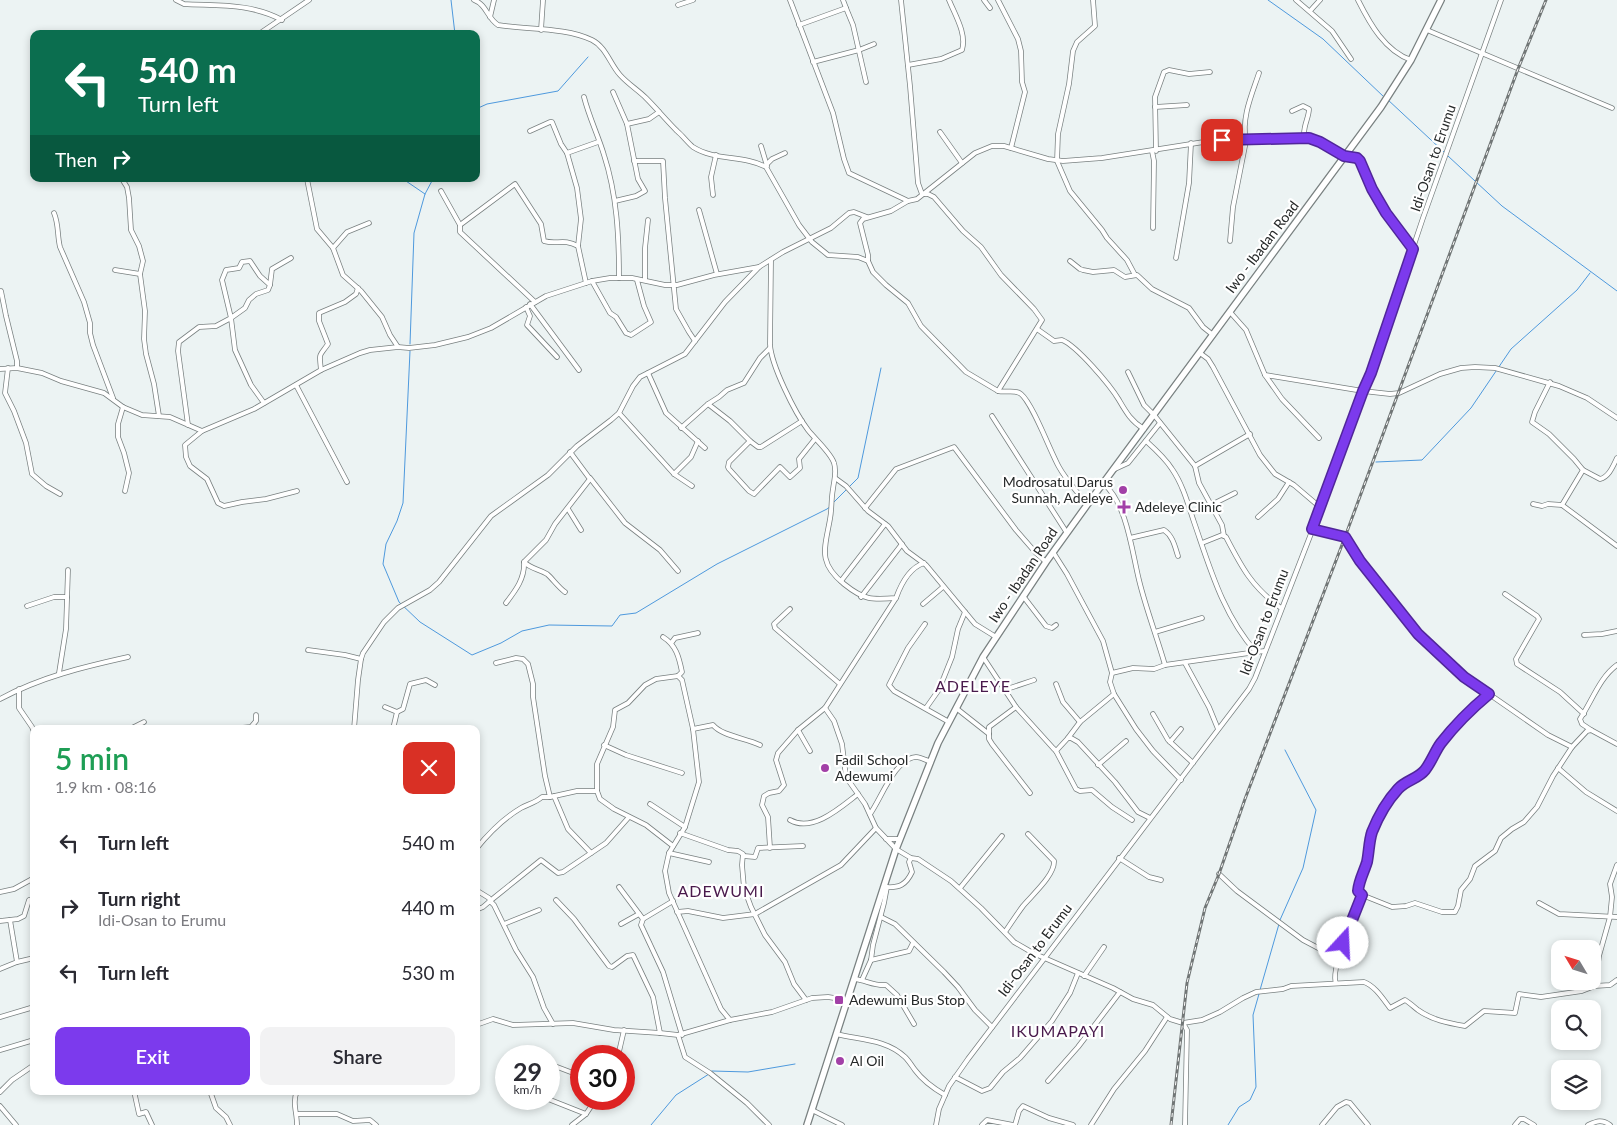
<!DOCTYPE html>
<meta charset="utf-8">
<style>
body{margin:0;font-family:Lato,sans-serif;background:#f2f2f3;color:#2b2b33;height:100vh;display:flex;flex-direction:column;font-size:19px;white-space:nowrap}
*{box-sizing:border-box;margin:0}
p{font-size:16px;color:#7c7c81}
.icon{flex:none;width:28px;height:28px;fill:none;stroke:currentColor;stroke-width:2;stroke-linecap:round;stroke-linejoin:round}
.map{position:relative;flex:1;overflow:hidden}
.panel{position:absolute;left:30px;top:725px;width:450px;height:370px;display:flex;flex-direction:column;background:#fff;border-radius:10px;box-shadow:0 2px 8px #0003}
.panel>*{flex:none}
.banner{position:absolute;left:30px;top:30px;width:450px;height:152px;border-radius:10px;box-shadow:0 2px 8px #0003;background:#0b6e4f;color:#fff;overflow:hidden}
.needle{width:32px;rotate:308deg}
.buttons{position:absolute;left:1551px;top:940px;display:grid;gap:10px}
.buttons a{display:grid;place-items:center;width:50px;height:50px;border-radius:10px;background:#fff;box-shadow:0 2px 8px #0003;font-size:25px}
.speed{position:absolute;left:495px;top:1045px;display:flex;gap:10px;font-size:25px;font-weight:700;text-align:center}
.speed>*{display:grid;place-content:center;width:65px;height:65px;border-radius:50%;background:#fff;box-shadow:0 2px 8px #0003;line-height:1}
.speed small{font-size:12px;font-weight:400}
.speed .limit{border:8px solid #d22;background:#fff;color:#111}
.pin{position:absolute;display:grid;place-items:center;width:42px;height:42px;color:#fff;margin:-21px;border-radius:10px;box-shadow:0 2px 8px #0006}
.me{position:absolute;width:55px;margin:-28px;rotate:20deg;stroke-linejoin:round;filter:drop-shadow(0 0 4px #0008)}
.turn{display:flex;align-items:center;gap:18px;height:105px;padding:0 25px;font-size:22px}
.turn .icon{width:65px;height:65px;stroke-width:2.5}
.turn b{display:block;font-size:35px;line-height:42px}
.then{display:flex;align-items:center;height:48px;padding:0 25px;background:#0003;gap:10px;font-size:19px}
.round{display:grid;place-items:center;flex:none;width:52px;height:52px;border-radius:10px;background:#f2f2f3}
.overview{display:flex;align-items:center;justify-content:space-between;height:85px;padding:0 25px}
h1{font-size:30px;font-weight:600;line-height:38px;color:#1e9e55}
.button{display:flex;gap:10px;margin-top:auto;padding:10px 25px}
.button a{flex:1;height:58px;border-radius:10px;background:#7c3aed;color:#fff;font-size:20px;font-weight:600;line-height:58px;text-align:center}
.button a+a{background:#f2f2f3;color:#2b2b33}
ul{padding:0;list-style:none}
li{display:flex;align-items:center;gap:15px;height:65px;padding:0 25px}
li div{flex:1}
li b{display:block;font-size:19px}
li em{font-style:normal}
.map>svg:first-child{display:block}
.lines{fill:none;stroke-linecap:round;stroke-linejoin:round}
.stream{stroke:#4e99dd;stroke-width:1}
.street-casing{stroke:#798080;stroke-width:5.5}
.primary-casing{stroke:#798080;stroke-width:8}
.street{stroke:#fff;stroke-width:4}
.primary{stroke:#fff;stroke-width:5.5}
.rail-casing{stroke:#717676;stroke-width:3}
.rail{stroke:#fff;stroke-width:1;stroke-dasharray:4;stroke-linecap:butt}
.route-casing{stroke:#51269a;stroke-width:12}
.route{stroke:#7c3aed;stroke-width:9}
.poi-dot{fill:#a240a7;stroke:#fff;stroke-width:2}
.labels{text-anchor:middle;stroke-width:4.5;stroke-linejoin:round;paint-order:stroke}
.street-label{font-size:14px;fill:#262929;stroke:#fff}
.poi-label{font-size:14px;fill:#262929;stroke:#fff;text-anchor:start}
.quarter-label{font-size:16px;letter-spacing:1px;fill:#491a4c;stroke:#fff}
</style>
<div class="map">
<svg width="1617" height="1125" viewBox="0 0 1617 1125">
<rect width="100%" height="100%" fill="#ecf3f3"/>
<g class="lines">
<g class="stream">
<polyline points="451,0 455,34"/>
<polyline points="1268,0 1323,39 1384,97"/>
<polyline points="1387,99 1445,153"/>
<polyline points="476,109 487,104 558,91 588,57"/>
<polyline points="1448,156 1502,206 1617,291"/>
<polyline points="403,179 425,194"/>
<polyline points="410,344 414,233 425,194 433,179"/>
<polyline points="410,351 403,503 397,521 386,544 383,564 399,602 420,622 472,655 501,643 522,631 549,625 612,626 620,615 636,613 717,564 827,509 831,506"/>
<polyline points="1376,462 1422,460 1471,408 1511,349 1577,290 1590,273"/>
<polyline points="849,487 858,478 881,368"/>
<polyline points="833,503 846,490"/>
<polyline points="1280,920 1303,868 1316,810 1285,750"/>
<polyline points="1260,990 1279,924"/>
<polyline points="712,1071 748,1072 795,1064"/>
<polyline points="651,1125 676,1095 709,1074"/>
<polyline points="1228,1125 1239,1107 1250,1100 1256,1087 1253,1015 1259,994"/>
</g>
<g class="street-casing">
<g id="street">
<path d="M 176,0 L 184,4 C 217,6 251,3 282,20"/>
<path d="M 474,0 C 487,5 487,18 498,25 C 527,30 565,27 592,40 C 606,47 610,64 620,75 C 628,84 638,90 646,98 C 657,109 666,120 677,131 C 683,136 687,142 693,147 C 715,161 744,155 766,167 L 799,225 L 812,242 L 828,255 L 858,257 L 868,261"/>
<path d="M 790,0 L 833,113 L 844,159 L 849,173 L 904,199 L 908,201 L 917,199 L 975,153 L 992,146 L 1004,146 L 1048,159 L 1063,161 L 1102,158 L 1210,141 L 1303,138 C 1319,140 1330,152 1345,156 C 1351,158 1355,156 1360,161 L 1371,189 L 1392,224 L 1413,249"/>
<polyline points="843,0 846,8"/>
<polyline points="901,0 910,86 918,183 922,194 928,194 934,197 963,231 981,247 1001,275 1034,309 1042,320 998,391"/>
<polyline points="984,0 990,8"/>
<polyline points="998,0 1018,39 1021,51 1022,82 1025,92 1011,148"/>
<polyline points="1093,0 1095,26 1077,42 1073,51 1069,84 1058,134 1057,161 1070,191 1102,230 1107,238 1127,260 1135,275"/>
<polyline points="1296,0 1332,31 1351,59"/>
<path d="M 1358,0 C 1370,24 1385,51 1411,60"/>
<polyline points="678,5 693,0"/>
<polyline points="1310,11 1320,0"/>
<polyline points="490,17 494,0"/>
<polyline points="799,25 846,8 853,25 866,82"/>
<polyline points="541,30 543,0"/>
<polyline points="1427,30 1612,108"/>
<polyline points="259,34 309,0"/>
<polyline points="813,62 859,50 874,44"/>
<path d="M 908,65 L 941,59 L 962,50 C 967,34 955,15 949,0"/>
<polyline points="613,92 627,124 638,179 645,191 636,196 615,201"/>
<path d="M 584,97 C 589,117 598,135 604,155 C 617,195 619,236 619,278"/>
<polyline points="1155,107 1187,105"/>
<path d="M 1292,111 L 1303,106 L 1309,109 C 1309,117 1304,124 1304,134 L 1309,138"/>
<polyline points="627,124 649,119 659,112"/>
<polyline points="530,131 550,122 552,122 561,144 567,153 577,188 581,219 578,246 586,283"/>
<polyline points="940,132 962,163"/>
<polyline points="761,146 767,166"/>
<polyline points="1152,151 1154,161 1153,228"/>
<polyline points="1156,151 1155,97 1164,72 1169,70 1189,74 1210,72"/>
<polyline points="567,153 598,142"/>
<polyline points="634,161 663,161 665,198 676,309 689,332 695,341"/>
<polyline points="767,164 772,159 785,153"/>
<polyline points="122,179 127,187 129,198 131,230 139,246 143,261 140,274 145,311 144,339 146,354 154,384 159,416"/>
<polyline points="307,179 317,229 333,248 343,275 361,291 382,317 390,335 398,347"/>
<polyline points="441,191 460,225"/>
<polyline points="713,195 711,177 716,155"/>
<path d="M 908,201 L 891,211 L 863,219 L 860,223 L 868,255 L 868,261 L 873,272 L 886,285 L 908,303 L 921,326 L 966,372 L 998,391 C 1006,393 1015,389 1021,394 C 1033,404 1050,451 1059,467 C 1066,480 1078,492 1087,505"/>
<polyline points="699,210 717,274"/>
<path d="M 54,213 C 59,225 57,235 60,247 L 84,302 L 90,323 L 90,333 L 93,345 L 113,398"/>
<path d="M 1230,241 L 1233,207 L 1246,141 C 1241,118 1252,94 1259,73"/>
<polyline points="333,248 347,232 369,223"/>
<polyline points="1176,258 1189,183 1191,143"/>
<path d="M 771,260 L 770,344 C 771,365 795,413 808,430 C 815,439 831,453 834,463 C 837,472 834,480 833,489 C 831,499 832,509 830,519 C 825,548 817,562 844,584 C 864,600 871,600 896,598 C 901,584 909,568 924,563"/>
<polyline points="1070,261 1080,269 1083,270 1093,272 1114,270 1125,277 1137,275 1152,289 1189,308 1203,327 1213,335"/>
<polyline points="115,270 140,274"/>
<polyline points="645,280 645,248 648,220"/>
<polyline points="592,281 610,313 616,317 626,333 631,335 651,322 644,306 637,280"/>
<polyline points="270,285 272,269 291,258"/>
<polyline points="1,291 6,316 17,361 17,368"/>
<path d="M 535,302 L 460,232 L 460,225 L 515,184 L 541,224 L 544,241 C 557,245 563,238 578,246"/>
<polyline points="530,304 579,370"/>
<polyline points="526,307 530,316 527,325 557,357"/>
<polyline points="1230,312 1246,330 1265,375 1363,391 1390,394 1399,393 1440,374 1461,368 1475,367 1495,368 1559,386 1587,398 1617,418"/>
<path d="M 1037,329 L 1054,341 L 1062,340 C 1077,346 1110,385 1119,400 C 1126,412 1131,421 1144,429"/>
<polyline points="1200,353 1208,359 1213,367 1260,455 1275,474 1294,485 1321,508"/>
<polyline points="8,368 5,393 14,411 26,443 32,474 46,486 60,494"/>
<polyline points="0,369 17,368 42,373 61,381 104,393 123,407 142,415 170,417 202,431 254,409 321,370 360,353 370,350 398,347 409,348 435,345 468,337 491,328 546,296 592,281 610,278 632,278 665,285 677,285 714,275 759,267"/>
<path d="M 321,370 C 319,352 319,357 328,344 L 319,321 L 319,313 L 345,302 L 356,294 L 358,288"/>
<polyline points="1128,372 1144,405 1154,415 1195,466 1199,483 1222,525 1224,536"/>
<polyline points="648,373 666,413 705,448"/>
<polyline points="1265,375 1282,399 1319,438"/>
<polyline points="296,385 347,482"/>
<polyline points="708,404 719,397 727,390 744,383 760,358 770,348"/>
<polyline points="123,407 118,424 118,437 124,453 129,473 125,491"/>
<polyline points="619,413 674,474 692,486"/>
<polyline points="992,416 1067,533"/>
<polyline points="802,421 761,447 758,447 750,441 729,462 728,467 729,469 749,491 754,494 780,467 790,477 800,468 799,459 815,439"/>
<polyline points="188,425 178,351 179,342 199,327 216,326 231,318 245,308 249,300 256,294 268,290 270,285 260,276 250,261 242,262 239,268 226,270 222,280 231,318 235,350 251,385 264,403"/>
<polyline points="681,428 708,404 730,421 750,441"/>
<polyline points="202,431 185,445 186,457 190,466 207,479 218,503 224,506 242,502 266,499 297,491"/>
<path d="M 1146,441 C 1156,450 1165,458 1172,469 C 1183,485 1188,504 1194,522 C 1210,568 1223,615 1256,652 L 1265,651"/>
<polyline points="1195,466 1250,434"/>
<polyline points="1115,469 1128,463 1160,423"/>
<path d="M 1583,470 L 1600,479 C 1609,477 1613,466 1617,458"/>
<polyline points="674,474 691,457 698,441"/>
<polyline points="590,478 625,523 660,550 678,571"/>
<polyline points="835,478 846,486 868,511 888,526 907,551 926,565 975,624 996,637"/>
<path d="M 1104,484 C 1127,504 1132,552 1139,580 C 1146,609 1157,637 1165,665"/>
<polyline points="1533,504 1542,506 1548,504 1562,505 1583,470 1574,459 1549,434 1532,422 1535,412 1550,382"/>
<polyline points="1211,505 1235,493"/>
<polyline points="1562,505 1617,546"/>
<polyline points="865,508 896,469 954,447 1016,530 1036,553 1046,562"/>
<polyline points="568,509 581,530"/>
<polyline points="1258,517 1278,499 1289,482"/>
<path d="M 1312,529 L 1345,537 C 1351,544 1354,553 1359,560 C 1396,610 1436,659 1489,694 L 1463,717 L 1439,745 L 1424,772 L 1414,780 L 1405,782 L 1392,796 L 1372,831 L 1369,853 L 1359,881 L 1358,891 L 1362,895 L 1392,907 L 1406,906 L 1415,903 L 1442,912 L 1455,912 L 1458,906 L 1461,890 L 1470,879 L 1475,866 L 1495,851 L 1501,838 L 1512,829 L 1524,822 L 1537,807 L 1553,776 L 1572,747"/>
<path d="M 1130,538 L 1164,530 C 1173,536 1175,547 1178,556"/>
<path d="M 1202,543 L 1222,535 L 1226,537 C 1242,568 1252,587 1281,608"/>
<polyline points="1053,552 1067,574 1103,641 1112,673 1110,682 1114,694 1136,729 1153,751 1181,780"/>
<path d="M 524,562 C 531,569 539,569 547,574 C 552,578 558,587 565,592"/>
<polyline points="841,581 885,524"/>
<polyline points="1505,594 1537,616 1539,619 1516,659 1517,664 1560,692 1584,714"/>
<polyline points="1023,596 1046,626 1052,628 1056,625"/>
<polyline points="861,597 902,544"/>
<path d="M 506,603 C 516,590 525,578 524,562 L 546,540 L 555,524 L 590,479 L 570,452"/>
<polyline points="923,604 943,587"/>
<polyline points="27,606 54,597 67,597"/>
<polyline points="790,609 774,624 775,628 840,684"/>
<polyline points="925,624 908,648 889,685 894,691 949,722"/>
<polyline points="1155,632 1202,618"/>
<polyline points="1584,635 1602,634 1617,631"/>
<path d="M 663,637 C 676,645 679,657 682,672 L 678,676"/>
<polyline points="672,642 675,638 698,633"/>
<polyline points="308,650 345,655 361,659"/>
<polyline points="983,657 1016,707 1053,748 1056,751 1068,738 1071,738 1078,742 1115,782 1138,812 1150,818"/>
<polyline points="496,663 516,658 523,659 528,664 533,684 533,697 545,776 550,797 577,791 597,791"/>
<polyline points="1185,663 1209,707 1218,729"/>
<polyline points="59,673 66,629 68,570"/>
<polyline points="1112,673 1133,668 1154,669 1165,665 1256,652"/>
<polyline points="678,676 682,680 693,729 699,782 685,827 669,853 665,871 669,893 721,1009 730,1020"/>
<polyline points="1056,684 1063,702 1080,722"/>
<polyline points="19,689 19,708 32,727 34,732"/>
<polyline points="1004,690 1034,680"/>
<polyline points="1489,694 1548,735 1572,747 1587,731 1591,730 1617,744"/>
<path d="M 0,699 C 41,677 83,667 128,657"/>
<polyline points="385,707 397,712 393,729"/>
<polyline points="1016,707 989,727 989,739 992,744 1030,793"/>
<path d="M 825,708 L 834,721 L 842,744 L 846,777 L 865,804 L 876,828 L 896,849 L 911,858 L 918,859 L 951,881 L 981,908 L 1014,942 L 1033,953 L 1113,988 L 1133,999 L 1153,1005 L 1170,1019 L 1183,1023 L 1202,1020 L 1220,1012 L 1243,998 L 1256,992 L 1283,989 L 1291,986 L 1364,982 C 1375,986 1383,999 1390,1008 L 1405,1000 C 1410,1003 1414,1007 1418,1010 C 1432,1020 1448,1023 1465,1026 L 1484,1011 L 1515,1013 L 1519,994 L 1541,997 L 1582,991 L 1595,986 L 1599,956 L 1610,917 L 1612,897 L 1610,884 L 1617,865"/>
<polyline points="926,708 938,691 944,677 952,657 958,629 965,612"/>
<polyline points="956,708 989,734"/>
<polyline points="397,712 403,709 410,684 426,680 435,685"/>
<polyline points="1153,714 1168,740 1193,763"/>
<polyline points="130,729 144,722"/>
<polyline points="230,729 251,727 256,721 256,715"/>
<polyline points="354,729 358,680 361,659 363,653 384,622 398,608 430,590 439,582 491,516 548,475 577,446 611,420 619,413 633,386 640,377 685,354 725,302 759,267 783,252 831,228 849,213 854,212 867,217"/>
<path d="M 693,729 L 713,725 C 722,736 746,738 760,745"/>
<polyline points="798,730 810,751"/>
<path d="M 1591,730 L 1582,724 L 1580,719 C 1592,701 1600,677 1617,665"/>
<polyline points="1068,738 1080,722 1114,694"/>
<polyline points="1170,742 1181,729"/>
<polyline points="604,745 626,755 682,773"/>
<polyline points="1056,751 1076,789 1080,791 1092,790 1112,807 1132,820"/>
<polyline points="1098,765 1126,741"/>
<polyline points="1558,768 1586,792 1617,811"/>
<polyline points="554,796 568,829 591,853"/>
<polyline points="650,804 685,827"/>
<path d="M 870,814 C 881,799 895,758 916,757 C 920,757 926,760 931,762"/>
<path d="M 790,820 C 813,833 841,807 858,794"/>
<polyline points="680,833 728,850 738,851 743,854 742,865 744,888 751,907 765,935 785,962 794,984 806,1000"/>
<polyline points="886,839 900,839"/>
<polyline points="673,846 646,825 614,809 600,799 597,791 597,764 613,727 615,710 628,703 645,685 656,679 678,676"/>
<polyline points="770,848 768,817 762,805 764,796 769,793 779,791 784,785 776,760 778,753 798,730 825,708 896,598"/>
<path d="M 476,849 C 489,833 504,818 521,808 C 528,804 535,803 542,797 L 550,797"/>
<polyline points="669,853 709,862"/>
<polyline points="744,856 755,857 758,848 803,846"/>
<polyline points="1119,858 1149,877 1161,880"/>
<polyline points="1219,874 1237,891 1303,940 1322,950 1339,953"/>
<polyline points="619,887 643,919"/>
<path d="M 886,887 C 899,888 906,885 912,872 L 909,862 L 911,858"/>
<polyline points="960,888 1002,836"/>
<polyline points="476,890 489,898 490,901 541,860 558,873 563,872 606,843 629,817"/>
<polyline points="0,892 14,889 34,878"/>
<polyline points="556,900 574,919 609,966 612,967 627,956 633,955 653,997 660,1033"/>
<polyline points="673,901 643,919 641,925 663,972 682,1035"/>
<polyline points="1539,903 1559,914 1617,917"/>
<polyline points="476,910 483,907 490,901 494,905 516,950 533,977 544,1008 553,1024"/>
<polyline points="677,912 688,911 723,918 755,914 841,865 876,828"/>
<polyline points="881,917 895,924 944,972 958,987 975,1010 992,1027"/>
<polyline points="0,921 18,919 24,916 29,900 34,899"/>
<polyline points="504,924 539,910"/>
<polyline points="621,924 639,914"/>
<path d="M 1005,932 C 1011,923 1017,914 1023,906 C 1032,895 1055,875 1054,861 L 1028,834"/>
<polyline points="871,960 909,951 913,943"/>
<polyline points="17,962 34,958"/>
<polyline points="0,969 17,962 10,920"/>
<polyline points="1084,976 1104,947"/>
<path d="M 854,979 C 866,980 873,986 886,985 L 897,995 L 914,1024"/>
<polyline points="862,980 871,960 873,945 884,903 887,887"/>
<path d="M 1336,983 C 1330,971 1355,908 1362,895"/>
<polyline points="1595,986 1610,985 1617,980"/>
<polyline points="0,1017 34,1007"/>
<polyline points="1183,1023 1187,1030 1185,1125"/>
<polyline points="476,1025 493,1019 513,1025 573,1023 614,1030 660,1033 678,1035 730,1020 772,1012 812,998 828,997 847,1000"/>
<path d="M 836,1034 C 860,1040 886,1039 905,1057 C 909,1061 912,1066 915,1070 C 923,1081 933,1088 945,1095"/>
<polyline points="678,1035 685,1057 710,1073 747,1103 769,1125"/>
<polyline points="0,1050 34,1040"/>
<polyline points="618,1056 624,1030"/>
<polyline points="549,1073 552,1065 581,1076"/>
<polyline points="955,1077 982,1091 990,1088 1003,1072 1020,1058 1052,1021 1070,993 1078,973"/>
<polyline points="499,1081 506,1081"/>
<polyline points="1048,1081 1078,1047 1120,992"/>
<polyline points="134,1091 139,1114 146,1112 152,1125"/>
<polyline points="210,1091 216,1108 226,1117 230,1125"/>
<polyline points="0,1092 12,1080 34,1065"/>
<polyline points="548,1099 586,1114"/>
<polyline points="0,1106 16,1125"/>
<polyline points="812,1110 842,1125"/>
<polyline points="297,1114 337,1114 353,1121 370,1120 376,1125"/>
<path d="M 297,1125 C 297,1112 292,1103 297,1091"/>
<polyline points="572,1125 586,1114 596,1099"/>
<polyline points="936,1125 939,1109 949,1086 968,1059 1249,689 1255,678 1321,508 1363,391 1371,373 1423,218 1501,0"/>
<polyline points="982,1125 987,1120 1013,1125"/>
<polyline points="1015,1125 1019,1111 1023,1106 1049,1118 1073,1125"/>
<polyline points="1091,1125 1114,1089 1145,1051 1167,1017"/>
<polyline points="1322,1125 1337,1107 1346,1102 1350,1103 1368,1125"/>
<polyline points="1515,1125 1520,1119 1524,1119 1534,1125"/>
<path d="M 1588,1125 C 1597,1121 1602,1119 1610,1125"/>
</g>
</g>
<g class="primary-casing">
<polyline id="primary" points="807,1125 896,849 938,743 983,657 1046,562 1087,505 1381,107 1411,60 1441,0"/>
</g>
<use href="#street" class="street"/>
<use href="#primary" class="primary"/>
<g class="rail-casing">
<polyline id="rail" points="1171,1125 1187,983 1205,908 1219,874 1245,799 1345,537 1518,69 1546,0"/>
</g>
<use href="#rail" class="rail"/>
</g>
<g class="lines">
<g class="route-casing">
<path id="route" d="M 1222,140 L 1309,138 L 1320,142 L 1344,156 L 1357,158 L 1360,161 L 1372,189 L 1386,213 L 1413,249 L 1371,373 L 1363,391 L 1312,529 L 1345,537 L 1360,561 L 1418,634 L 1464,677 L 1489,694 C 1471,709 1455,725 1441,743 C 1435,751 1432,761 1425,770 C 1418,779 1406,780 1398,789 C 1387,801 1378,817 1372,832 C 1369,841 1369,852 1367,862 C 1364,872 1359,880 1358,891 L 1362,895 L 1343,943"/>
</g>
<use href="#route" class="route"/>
</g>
<g class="poi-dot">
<circle cx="1123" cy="490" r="5"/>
<path d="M1121.5 499.5h5v5h5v5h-5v5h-5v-5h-5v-5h5z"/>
<circle cx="825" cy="768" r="5"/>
<rect x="834" y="995" width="10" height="10" rx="2.5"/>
<circle cx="840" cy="1061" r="5"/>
</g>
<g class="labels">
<g class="street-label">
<text transform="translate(1433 158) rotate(-71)" y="5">Idi-Osan to Erumu</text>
<text transform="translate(1262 247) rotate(-53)" y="5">Iwo - Ibadan Road</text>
<text transform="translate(1023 575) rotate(-56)" y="5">Iwo - Ibadan Road</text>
<text transform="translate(1264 622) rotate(-69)" y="5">Idi-Osan to Erumu</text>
<text transform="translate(1035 950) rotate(-53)" y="5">Idi-Osan to Erumu</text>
</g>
<g class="poi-label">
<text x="1113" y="487" text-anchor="end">Modrosatul Darus<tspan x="1113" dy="16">Sunnah, Adeleye</tspan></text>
<text x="1135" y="512">Adeleye Clinic</text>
<text x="835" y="765">Fadil School<tspan x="835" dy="16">Adewumi</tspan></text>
<text x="849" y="1005">Adewumi Bus Stop</text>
<text x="850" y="1066">Al Oil</text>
</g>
<g class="quarter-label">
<text x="973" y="692">ADELEYE</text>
<text x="721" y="897">ADEWUMI</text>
<text x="1058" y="1037">IKUMAPAYI</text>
</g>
</g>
</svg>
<div class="buttons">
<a><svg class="needle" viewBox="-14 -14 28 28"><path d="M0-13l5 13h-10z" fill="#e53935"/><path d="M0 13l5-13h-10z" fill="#7c7c81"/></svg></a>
<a><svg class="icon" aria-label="search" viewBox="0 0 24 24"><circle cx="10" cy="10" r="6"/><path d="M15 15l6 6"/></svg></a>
<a><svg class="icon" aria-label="layers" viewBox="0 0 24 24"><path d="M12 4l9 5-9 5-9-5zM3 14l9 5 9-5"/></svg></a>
</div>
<div class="speed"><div>29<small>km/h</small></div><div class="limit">30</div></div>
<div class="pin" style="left:1222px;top:140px;background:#d93025"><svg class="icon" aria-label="arrive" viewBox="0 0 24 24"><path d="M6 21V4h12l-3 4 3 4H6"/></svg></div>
<svg class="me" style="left:1343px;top:943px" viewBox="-20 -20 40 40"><circle r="19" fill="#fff"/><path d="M0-13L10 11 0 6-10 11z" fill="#7c3aed"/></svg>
<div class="banner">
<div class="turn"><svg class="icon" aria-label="left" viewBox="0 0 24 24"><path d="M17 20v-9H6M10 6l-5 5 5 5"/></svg><div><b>540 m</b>Turn left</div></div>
<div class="then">Then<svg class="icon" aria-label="right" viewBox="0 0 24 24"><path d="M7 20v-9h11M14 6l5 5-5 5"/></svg></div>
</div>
<section class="panel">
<div class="overview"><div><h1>5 min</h1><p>1.9 km · 08:16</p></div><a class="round" style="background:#d93025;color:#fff"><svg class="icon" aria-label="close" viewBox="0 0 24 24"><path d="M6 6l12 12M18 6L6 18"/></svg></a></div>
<ul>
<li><svg class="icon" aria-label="left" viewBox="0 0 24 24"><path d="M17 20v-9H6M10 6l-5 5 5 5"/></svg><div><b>Turn left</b></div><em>540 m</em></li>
<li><svg class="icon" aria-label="right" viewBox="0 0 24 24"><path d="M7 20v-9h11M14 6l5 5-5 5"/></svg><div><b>Turn right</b><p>Idi-Osan to Erumu</p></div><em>440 m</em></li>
<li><svg class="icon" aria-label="left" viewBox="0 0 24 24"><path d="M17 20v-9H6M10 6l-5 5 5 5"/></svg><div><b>Turn left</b></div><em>530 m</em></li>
</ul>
<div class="button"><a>Exit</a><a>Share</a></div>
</section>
</div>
